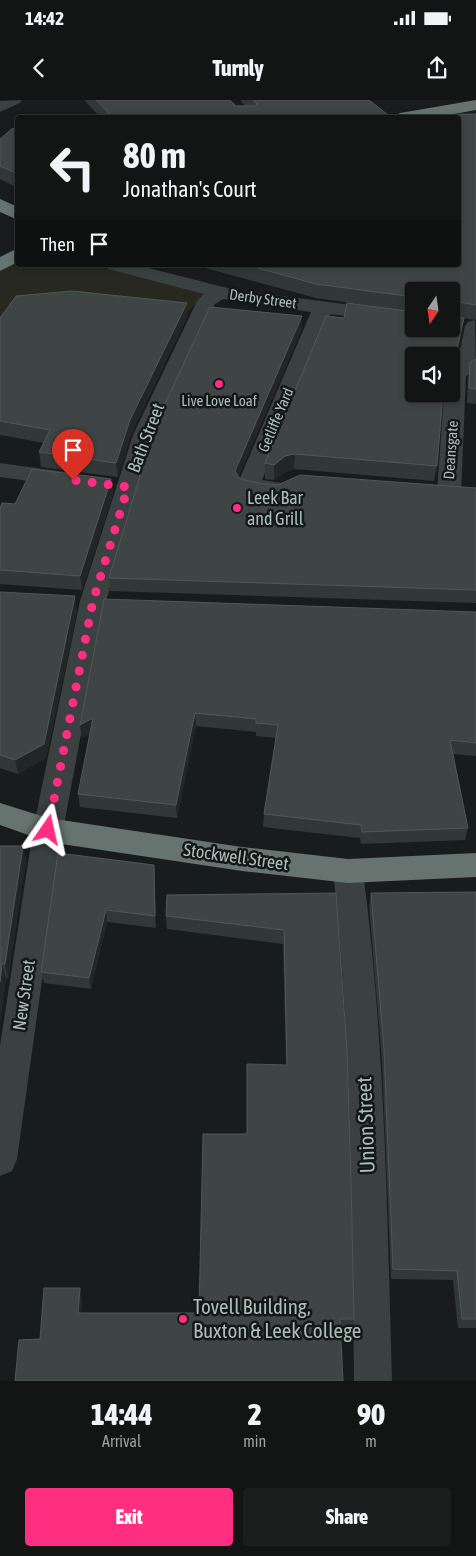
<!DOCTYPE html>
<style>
body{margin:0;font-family:"Asap Condensed",sans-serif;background:#1c1e1e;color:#f1f3f6;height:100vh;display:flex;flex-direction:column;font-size:19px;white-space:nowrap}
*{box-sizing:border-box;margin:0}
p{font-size:16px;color:#9d9fa0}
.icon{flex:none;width:28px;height:28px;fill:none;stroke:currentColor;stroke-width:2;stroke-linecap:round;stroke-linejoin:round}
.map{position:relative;height:1281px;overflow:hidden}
.drawer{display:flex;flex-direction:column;background:#131515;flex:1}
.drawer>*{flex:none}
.top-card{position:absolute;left:15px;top:15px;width:446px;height:152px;border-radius:5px;box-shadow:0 2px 8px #0003,0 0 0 1px #323434;background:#131515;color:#f1f3f6;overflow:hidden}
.needle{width:32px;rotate:193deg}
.buttons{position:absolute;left:405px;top:182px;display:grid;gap:10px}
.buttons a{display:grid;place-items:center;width:55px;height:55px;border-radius:5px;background:#131515;box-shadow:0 2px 8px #0003,0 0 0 1px #323434;font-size:25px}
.pin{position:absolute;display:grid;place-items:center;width:42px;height:42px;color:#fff;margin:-51px -21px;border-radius:50% 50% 50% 0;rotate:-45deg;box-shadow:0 0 5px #0007}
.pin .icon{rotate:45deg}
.me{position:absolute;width:55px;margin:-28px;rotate:11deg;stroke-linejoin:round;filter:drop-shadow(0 0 4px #0008)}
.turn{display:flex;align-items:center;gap:18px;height:105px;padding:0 25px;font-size:22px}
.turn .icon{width:65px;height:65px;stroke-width:2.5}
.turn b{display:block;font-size:35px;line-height:42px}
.then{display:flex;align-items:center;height:48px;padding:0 25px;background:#0003;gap:10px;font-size:19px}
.eta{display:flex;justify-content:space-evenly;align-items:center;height:85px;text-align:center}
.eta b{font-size:30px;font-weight:800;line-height:35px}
.cta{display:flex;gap:10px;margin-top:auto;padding:10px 25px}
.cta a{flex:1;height:58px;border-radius:5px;background:#ff2e80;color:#fff;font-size:20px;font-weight:800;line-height:58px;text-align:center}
.cta a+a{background:#1c1e1e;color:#f1f3f6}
.status{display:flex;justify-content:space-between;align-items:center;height:35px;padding:0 25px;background:#131515;direction:ltr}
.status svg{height:14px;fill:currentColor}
header{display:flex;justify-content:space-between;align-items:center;height:65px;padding:0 25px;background:#131515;font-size:22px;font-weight:800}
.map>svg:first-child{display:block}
.green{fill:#27281f}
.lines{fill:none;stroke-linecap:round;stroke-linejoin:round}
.minor{fill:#3a4140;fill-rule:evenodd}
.highway{fill:#66736f;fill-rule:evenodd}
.wall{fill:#323737}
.shaded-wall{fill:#232626}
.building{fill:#3f4544;stroke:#505856}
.route{stroke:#ff2e80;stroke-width:9;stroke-dasharray:0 16.2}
.poi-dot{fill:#ff2e80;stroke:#141717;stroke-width:2}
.labels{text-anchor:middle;stroke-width:5;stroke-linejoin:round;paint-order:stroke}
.far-street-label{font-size:15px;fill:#abbdb6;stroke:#141717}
.far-poi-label{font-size:15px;fill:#abbdb6;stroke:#141717}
.street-label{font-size:18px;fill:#abbdb6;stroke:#141717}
.poi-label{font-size:18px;fill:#abbdb6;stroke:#141717;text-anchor:start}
.near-street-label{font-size:21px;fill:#abbdb6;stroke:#141717}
.near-poi-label{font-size:21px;fill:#abbdb6;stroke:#141717;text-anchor:start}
</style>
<div class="status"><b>14:42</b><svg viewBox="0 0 49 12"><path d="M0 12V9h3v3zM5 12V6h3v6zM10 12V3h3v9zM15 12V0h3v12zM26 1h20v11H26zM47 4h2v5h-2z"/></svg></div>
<header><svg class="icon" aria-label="back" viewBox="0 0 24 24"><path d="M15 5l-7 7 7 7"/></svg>Turnly<svg class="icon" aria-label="share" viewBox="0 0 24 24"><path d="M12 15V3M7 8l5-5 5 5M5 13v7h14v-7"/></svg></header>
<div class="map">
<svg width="476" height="1281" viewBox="0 0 476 1281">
<rect width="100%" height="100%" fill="#191c1c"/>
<polygon class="green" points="17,160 18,165 92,165 206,193 185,215 0,229 0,171"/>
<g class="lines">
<g class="minor">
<polygon points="22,0 20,3 0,12 0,1"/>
<polygon points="105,165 137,165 235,190 414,213 414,225 330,214 262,380 287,384 291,389 287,394 279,396 240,390 237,385 311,212 223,199 215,204 155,335 106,501 63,730 17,1059 12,1071 0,1076 0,946 33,730 80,501 133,335 197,201 204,194 108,169"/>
<polygon points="475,220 476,271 466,276 461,392 457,397 449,399 441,397 437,392 444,294 451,294 451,268 457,265 465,226 468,222"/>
<polygon points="0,363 65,372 73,374 76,379 73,384 65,386 0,377"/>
<path d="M 348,759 L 359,762 L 363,771 C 385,940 387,1110 392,1281 L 354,1281 C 352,1111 352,941 333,771 L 337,762 Z"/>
</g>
<g class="highway">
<polygon points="476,0 476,10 432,18 392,18 400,13"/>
<polygon points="0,99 18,107 18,120 0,112"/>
<polygon points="18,148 18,162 0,171 0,157"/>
<polygon points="0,703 48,718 242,747 348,759 476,753 476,777 348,783 242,771 48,742 0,725"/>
</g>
</g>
<g class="wall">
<polygon points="84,0 230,0 236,6 245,6 240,0 369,0 392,18 101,18"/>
<polygon points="476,14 476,220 463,218 462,233 455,264 451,267 414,256 437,366 434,381 294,369 285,372 274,380 265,379 265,363 451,229 451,191 414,191 414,212 316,198 194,165 459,165"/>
<polygon points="18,31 18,88 0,79 0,39"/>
<polygon points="187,217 131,334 118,377 41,367 39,352 44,343 0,335 0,218"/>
<polygon points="302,229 238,377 240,379 264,384 476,388 476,503 110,491 109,478"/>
<polygon points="476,259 476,304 467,303 468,277 470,262"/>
<polygon points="111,379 113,394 82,490 0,484 0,408"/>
<polygon points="0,492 77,511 46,658 18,674 0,668"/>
<polygon points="476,512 476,656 453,654 468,728 465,740 361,744 360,738 263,727 264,714 276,638 256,636 256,632 196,626 177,718 80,707 78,694 90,634 82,638 80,625"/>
<polygon points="0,746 23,746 26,761 8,879 6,878 0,923"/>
<polygon points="154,765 156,828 107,822 91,889 44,883 41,872"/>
<polygon points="476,792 476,1228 458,1228 453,1180 391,1179 382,961 369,806 371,793"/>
<polygon points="336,793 354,1219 352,1229 40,1239 82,1199 81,1213 199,1213 247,1034 286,965 283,844 167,829 166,816"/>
</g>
<g class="shaded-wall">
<polygon points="187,203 187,217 131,334 118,377 116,363 130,320"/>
<polygon points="302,216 302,229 235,384 235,371"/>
<polygon points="464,218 462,233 455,264 451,267 451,253"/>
<polygon points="295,354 294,369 285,372 274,380 274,365 285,356"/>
<polygon points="111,379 113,394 82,490 80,476"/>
<polygon points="75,496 77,511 46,658 18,674 15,660"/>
<polygon points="195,613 196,626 177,718 176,705"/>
<polygon points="93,618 95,631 82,638 80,625"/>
<polygon points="23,746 26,761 8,879 5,864"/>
<polygon points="154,765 155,777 156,828 155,816"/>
<polygon points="106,810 107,822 91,889 89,878"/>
<polygon points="2,864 6,878 0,923 0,882"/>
<polygon points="80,1188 82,1199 80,1223 78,1213"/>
</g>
<g class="building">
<polygon points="96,0 230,0 236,6 255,6 257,4 253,0 369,0 392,18 113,18"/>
<polygon points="476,14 476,205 452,201 451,207 451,191 414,191 414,197 316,184 247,165 459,165 459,18 407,18 416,15"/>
<polygon points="13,28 18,31 18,74 0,66 0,39"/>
<polygon points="72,191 187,203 130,320 116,363 39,352 50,330 0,321 0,218 16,196"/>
<polygon points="347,203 414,212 414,229 451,229 451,216 464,218 457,249 451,253 451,256 414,256 414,294 443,294 437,366 295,354 285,356 274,365 265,363 326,216 344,218"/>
<polygon points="210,207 302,216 235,371 240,379 264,384 278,385 300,375 476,388 476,490 109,478 156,323"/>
<polygon points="476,259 476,289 469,288 470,262"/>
<polygon points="32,369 111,379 80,476 0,470 0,408 2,403 15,404"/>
<polygon points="0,492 75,496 44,644 15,660 0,655"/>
<polygon points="104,499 476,512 476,643 450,640 468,728 362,732 361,725 264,714 278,625 256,623 256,619 195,613 176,705 78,694 93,618 80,625"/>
<polygon points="0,746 23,746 5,864 2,864 0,882"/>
<polygon points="58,753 154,765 155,816 106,810 89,878 41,872"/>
<polygon points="476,792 476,1219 462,1219 457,1171 393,1169 384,950 371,793"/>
<polygon points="336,793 347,950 351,1078 354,1219 340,1219 343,1281 15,1281 19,1240 40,1239 44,1188 80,1188 78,1213 199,1213 203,1034 247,1034 247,964 287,965 284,830 166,816 167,795"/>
</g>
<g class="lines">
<polyline class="route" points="48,730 93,501 128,387 73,380"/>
</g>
<g class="poi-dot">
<circle cx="219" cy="284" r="5"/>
<circle cx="237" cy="408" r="5"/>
<circle cx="183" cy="1219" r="5"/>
</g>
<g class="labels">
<g class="far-street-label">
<text transform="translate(263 199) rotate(8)" y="5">Derby Street</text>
<text transform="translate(276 320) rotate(-67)" y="5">Getliffe Yard</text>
<text transform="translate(451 350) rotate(-86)" y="5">Deansgate</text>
</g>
<g class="far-poi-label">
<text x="219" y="306">Live Love Loaf</text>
</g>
<g class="street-label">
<text transform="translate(146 338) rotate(-69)" y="6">Bath Street</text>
<text transform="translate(236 757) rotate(8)" y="6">Stockwell Street</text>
<text transform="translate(24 895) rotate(-82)" y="6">New Street</text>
</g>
<g class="poi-label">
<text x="247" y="404">Leek Bar<tspan x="247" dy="21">and Grill</tspan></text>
</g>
<g class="near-street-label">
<text transform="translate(366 1025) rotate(-92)" y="7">Union Street</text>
</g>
<g class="near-poi-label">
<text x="193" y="1214">Tovell Building,<tspan x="193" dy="24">Buxton &amp; Leek College</tspan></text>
</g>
</g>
</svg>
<div class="buttons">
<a><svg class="needle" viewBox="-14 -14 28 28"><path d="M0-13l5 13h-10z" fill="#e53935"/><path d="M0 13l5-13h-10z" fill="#9d9fa0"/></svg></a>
<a><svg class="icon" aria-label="sound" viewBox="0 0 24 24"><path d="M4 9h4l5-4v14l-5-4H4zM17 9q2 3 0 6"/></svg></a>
</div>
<div class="pin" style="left:73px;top:380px;background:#d93025"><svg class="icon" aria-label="arrive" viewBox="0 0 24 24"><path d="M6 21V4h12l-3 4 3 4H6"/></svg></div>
<svg class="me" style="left:48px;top:730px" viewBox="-20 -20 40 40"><path d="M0-17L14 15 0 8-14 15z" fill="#ff2e80" stroke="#fff" stroke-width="4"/></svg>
<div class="top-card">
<div class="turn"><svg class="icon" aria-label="left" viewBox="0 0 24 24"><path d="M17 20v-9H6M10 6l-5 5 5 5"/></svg><div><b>80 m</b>Jonathan's Court</div></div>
<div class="then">Then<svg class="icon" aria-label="arrive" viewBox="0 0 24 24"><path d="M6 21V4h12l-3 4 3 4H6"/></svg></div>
</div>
</div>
<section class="drawer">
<div class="eta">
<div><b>14:44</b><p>Arrival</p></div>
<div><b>2</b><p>min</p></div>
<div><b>90</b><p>m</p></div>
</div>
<div class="cta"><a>Exit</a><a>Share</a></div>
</section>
